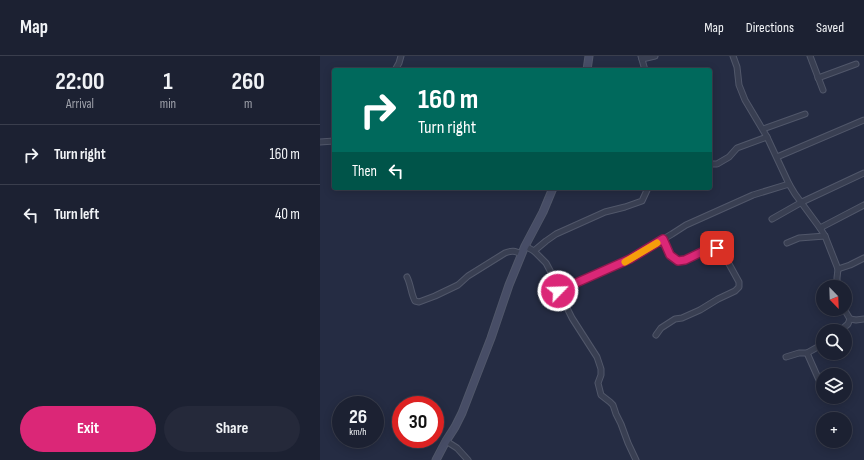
<!DOCTYPE html>
<style>
body{margin:0;font-family:"Sofia Sans Condensed",sans-serif;background:#25293a;color:#f1f3f6;height:100vh;display:flex;flex-direction:column;font-size:15px;white-space:nowrap}
*{box-sizing:border-box;margin:0}
p{font-size:13px;color:#a0a3ac}
.icon{flex:none;width:22px;height:22px;fill:none;stroke:currentColor;stroke-width:2;stroke-linecap:round;stroke-linejoin:round}
.map{position:relative;flex:1;overflow:hidden}
.panel{display:flex;flex-direction:column;background:#1c2132;width:320px}
.panel>*{flex:none}
.guide{position:absolute;left:12px;top:12px;width:380px;height:122px;border-radius:4px;box-shadow:0 2px 10px #0003,0 0 0 1px #3a3e4d;background:#00695c;color:#fff;overflow:hidden}
.needle{width:26px;rotate:157deg}
.tools{position:absolute;left:496px;top:224px;display:grid;gap:8px}
.tools a{display:grid;place-items:center;width:36px;height:36px;border-radius:50%;background:#1c2132;box-shadow:0 2px 10px #0003,0 0 0 1px #3a3e4d;font-size:20px}
.speed{position:absolute;left:12px;top:340px;display:flex;gap:8px;font-size:20px;font-weight:700;text-align:center}
.speed>*{display:grid;place-content:center;width:52px;height:52px;border-radius:50%;background:#1c2132;box-shadow:0 2px 10px #0003,0 0 0 1px #3a3e4d;line-height:1}
.speed small{font-size:10px;font-weight:400}
.speed .limit{border:6px solid #d22;background:#fff;color:#111}
.pin{position:absolute;display:grid;place-items:center;width:34px;height:34px;color:#fff;margin:-17px;border-radius:8px;box-shadow:0 2px 6px #0006}
.me{position:absolute;width:44px;margin:-22px;rotate:66deg;stroke-linejoin:round;filter:drop-shadow(0 0 3px #0008)}
.turn{display:flex;align-items:center;gap:14px;height:84px;padding:0 20px;font-size:18px}
.turn .icon{width:52px;height:52px;stroke-width:2.5}
.turn b{display:block;font-size:28px;line-height:34px}
.then{display:flex;align-items:center;height:38px;padding:0 20px;background:#0003;gap:8px;font-size:15px}
.eta{display:flex;justify-content:space-evenly;align-items:center;height:68px;text-align:center}
.eta b{font-size:24px;font-weight:700;line-height:28px}
.cta{display:flex;gap:8px;margin-top:auto;padding:8px 20px}
.cta a{flex:1;height:46px;border-radius:24px;background:#db2777;color:#fff;font-size:16px;font-weight:700;line-height:46px;text-align:center}
.cta a+a{background:#25293a;color:#f1f3f6}
ul{padding:0;list-style:none}
li{display:flex;align-items:center;gap:12px;height:60px;padding:0 20px;border-top:1px solid #3a3e4d}
li div{flex:1}
li b{display:block;font-size:15px}
li em{font-style:normal}
header{display:flex;align-items:center;gap:24px;box-sizing:border-box;height:56px;padding:0 20px;background:#1c2132;border-bottom:1px solid #3a3e4d}
header strong{font-size:19px}
nav{display:flex;gap:22px;margin-inline-start:auto;font-size:14px}
main{display:flex;flex:1;min-height:0}
.map>svg:first-child{display:block}
.lines{fill:none;stroke-linecap:round;stroke-linejoin:round}
.street-casing{stroke:#51576a;stroke-width:7}
.secondary-casing{stroke:#51576a;stroke-width:9}
.street{stroke:#393f52;stroke-width:5}
.secondary{stroke:#474d66;stroke-width:7}
.route-casing{stroke:#8e194d;stroke-width:10}
.route{stroke:#db2777;stroke-width:7}
.slow{stroke:#f59e0b;stroke-width:7}
</style>
<header>
<strong>Map</strong>
<nav><a>Map</a><a>Directions</a><a>Saved</a></nav>
</header>
<main>
<section class="panel">
<div class="eta">
<div><b>22:00</b><p>Arrival</p></div>
<div><b>1</b><p>min</p></div>
<div><b>260</b><p>m</p></div>
</div>
<ul>
<li><svg class="icon" aria-label="right" viewBox="0 0 24 24"><path d="M7 20v-9h11M14 6l5 5-5 5"/></svg><div><b>Turn right</b></div><em>160 m</em></li>
<li><svg class="icon" aria-label="left" viewBox="0 0 24 24"><path d="M17 20v-9H6M10 6l-5 5 5 5"/></svg><div><b>Turn left</b></div><em>40 m</em></li>
</ul>
<div class="cta"><a>Exit</a><a>Share</a></div>
</section>
<div class="map">
<svg width="544" height="404" viewBox="0 0 544 404">
<rect width="100%" height="100%" fill="#252c43"/>
<g class="lines">
<g class="street-casing">
<g id="street">
<polyline points="321,0 325,14"/>
<polyline points="413,0 417,11 419,29 425,44 447,81 469,128"/>
<polyline points="490,0 503,34"/>
<polyline points="322,3 335,0"/>
<polyline points="75,14 79,7 81,0"/>
<polyline points="498,22 536,8"/>
<polyline points="443,73 485,58"/>
<polyline points="0,86 14,85"/>
<polyline points="457,101 544,64"/>
<polyline points="390,108 397,108 409,101 417,92 447,81"/>
<polyline points="452,163 482,146 544,117"/>
<polyline points="500,172 544,149"/>
<polyline points="467,187 479,182 505,180"/>
<polyline points="205,190 214,195 226,207 234,222 240,238 252,262 277,301 281,313 281,319 278,327 281,339 290,346 293,349 296,358 301,368 308,387 316,404"/>
<polyline points="214,195 226,185 236,178 285,156 305,151 322,145 328,132"/>
<polyline points="518,213 530,209 544,202"/>
<path d="M 87,221 C 91,229 91,238 95,245 L 99,246 L 115,240 L 138,229 L 148,220 L 185,197 C 192,194 195,195 202,198"/>
<polyline points="238,235 310,203 352,178 366,169 433,139 469,128 475,138 500,172 505,180 518,213 517,222 517,231"/>
<polyline points="524,253 530,263"/>
<polyline points="530,263 536,264 544,263"/>
<polyline points="520,275 528,268 530,263"/>
<polyline points="336,279 341,272 355,263 362,262 380,254 398,243 415,235 419,231 419,226 403,197 397,192 390,192 365,204 358,205 350,199 343,183"/>
<polyline points="466,301 479,297 487,297"/>
<polyline points="499,324 487,297 503,288"/>
<polyline points="126,385 137,392 148,404"/>
</g>
</g>
<g class="secondary-casing">
<g id="secondary">
<polyline points="267,14 269,0"/>
<polyline points="116,404 126,385 135,371 142,357 171,282 189,229 205,190 223,156 233,132"/>
</g>
</g>
<use href="#street" class="street"/>
<use href="#secondary" class="secondary"/>
</g>
<g class="lines">
<g class="route-casing">
<polyline id="route" points="238,235 310,203 343,183 350,199 358,205 365,204 390,192 397,192"/>
</g>
<use href="#route" class="route"/>
<polyline class="slow" points="305,206 337,187"/>
</g>
</svg>
<div class="tools">
<a><svg class="needle" viewBox="-14 -14 28 28"><path d="M0-13l5 13h-10z" fill="#e53935"/><path d="M0 13l5-13h-10z" fill="#a0a3ac"/></svg></a>
<a><svg class="icon" aria-label="search" viewBox="0 0 24 24"><circle cx="10" cy="10" r="6"/><path d="M15 15l6 6"/></svg></a>
<a><svg class="icon" aria-label="layers" viewBox="0 0 24 24"><path d="M12 4l9 5-9 5-9-5zM3 14l9 5 9-5"/></svg></a>
<a>+</a>
</div>
<div class="speed"><div>26<small>km/h</small></div><div class="limit">30</div></div>
<div class="pin" style="left:397px;top:192px;background:#d93025"><svg class="icon" aria-label="arrive" viewBox="0 0 24 24"><path d="M6 21V4h12l-3 4 3 4H6"/></svg></div>
<svg class="me" style="left:238px;top:235px" viewBox="-20 -20 40 40"><circle r="17" fill="#db2777" stroke="#fff" stroke-width="3"/><path d="M0-11L8 9 0 5-8 9z" fill="#fff"/></svg>
<div class="guide">
<div class="turn"><svg class="icon" aria-label="right" viewBox="0 0 24 24"><path d="M7 20v-9h11M14 6l5 5-5 5"/></svg><div><b>160 m</b>Turn right</div></div>
<div class="then">Then<svg class="icon" aria-label="left" viewBox="0 0 24 24"><path d="M17 20v-9H6M10 6l-5 5 5 5"/></svg></div>
</div>
</div>
</main>
